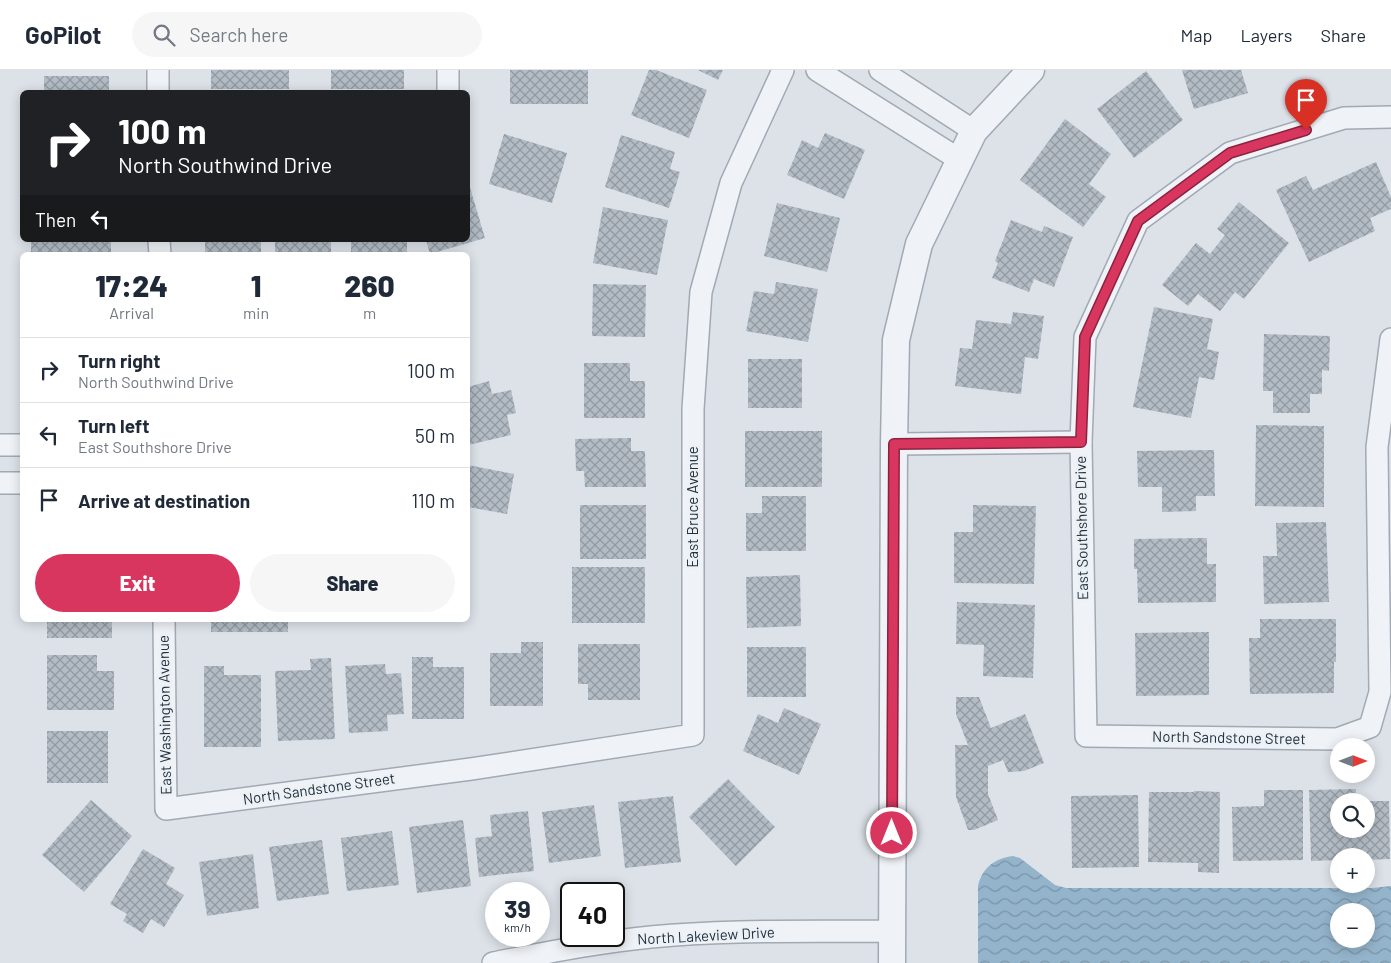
<!DOCTYPE html>
<meta charset="utf-8">
<style>
body{margin:0;font-family:Barlow,sans-serif;background:#f6f6f7;color:#1f2937;height:100vh;display:flex;flex-direction:column;font-size:19px;white-space:nowrap}
*{box-sizing:border-box;margin:0}
p{font-size:16px;color:#747a83}
.icon{flex:none;width:28px;height:28px;fill:none;stroke:currentColor;stroke-width:2;stroke-linecap:round;stroke-linejoin:round}
.map{position:relative;flex:1;overflow:hidden}
.details{position:absolute;left:20px;top:182px;width:450px;height:370px;display:flex;flex-direction:column;background:#fff;border-radius:8px;box-shadow:0 2px 12px #0003}
.details>*{flex:none}
.hud{position:absolute;left:20px;top:20px;width:450px;height:152px;border-radius:8px;box-shadow:0 2px 12px #0003;background:#202124;color:#fff;overflow:hidden}
.needle{width:32px;rotate:90deg}
.tools{position:absolute;left:1330px;top:668px;display:grid;gap:10px}
.tools a{display:grid;place-items:center;width:45px;height:45px;border-radius:50%;background:#fff;box-shadow:0 2px 12px #0003;font-size:25px}
.speed{position:absolute;left:485px;top:812px;display:flex;gap:10px;font-size:25px;font-weight:700;text-align:center}
.speed>*{display:grid;place-content:center;width:65px;height:65px;border-radius:50%;background:#fff;box-shadow:0 2px 12px #0003;line-height:1}
.speed small{font-size:12px;font-weight:400}
.speed .limit{border:2px solid #111;border-radius:8px;background:#fff;color:#111}
.pin{position:absolute;display:grid;place-items:center;width:42px;height:42px;color:#fff;margin:-51px -21px;border-radius:50% 50% 50% 0;rotate:-45deg;box-shadow:0 0 5px #0007}
.pin .icon{rotate:45deg}
.me{position:absolute;width:55px;margin:-28px;rotate:0deg;stroke-linejoin:round;filter:drop-shadow(0 0 4px #0008)}
.turn{display:flex;align-items:center;gap:18px;height:105px;padding:0 15px;font-size:22px}
.turn .icon{width:65px;height:65px;stroke-width:2.5}
.turn b{display:block;font-size:35px;line-height:42px}
.then{display:flex;align-items:center;height:48px;padding:0 15px;background:#0003;gap:10px;font-size:19px}
.eta{display:flex;justify-content:space-evenly;align-items:center;height:85px;text-align:center}
.eta b{font-size:30px;font-weight:800;line-height:35px}
.action{display:flex;gap:10px;margin-top:auto;padding:10px 15px}
.action a{flex:1;height:58px;border-radius:30px;background:#d8365f;color:#fff;font-size:20px;font-weight:800;line-height:58px;text-align:center}
.action a+a{background:#f6f6f7;color:#1f2937}
ul{padding:0;list-style:none}
li{display:flex;align-items:center;gap:15px;height:65px;padding:0 15px;border-top:1px solid #e0e1e3}
li div{flex:1}
li b{display:block;font-size:19px}
li em{font-style:normal}
header{display:flex;align-items:center;gap:30px;box-sizing:border-box;height:70px;padding:0 25px;background:#fff;border-bottom:1px solid #e0e1e3}
header strong{font-size:24px}
nav{display:flex;gap:28px;margin-inline-start:auto;font-size:18px}
.search{width:350px;height:45px;background:#f6f6f7;display:flex;align-items:center;gap:12px;box-sizing:border-box;padding:0 18px;border-radius:28px;color:#747a83;font-size:19px}
.map>svg:first-child{display:block}
.water{fill:url(#water-waves);fill-rule:evenodd}
.building{fill:url(#building-cross-hatch)}
.lines{fill:none;stroke-linecap:round;stroke-linejoin:round}
.minor-casing{stroke:#a1a9b2;stroke-width:24}
.tertiary-casing{stroke:#a1a9b2;stroke-width:29}
.minor{stroke:#eff2f6;stroke-width:21}
.tertiary{stroke:#eff2f6;stroke-width:26}
.route-casing{stroke:#8c233e;stroke-width:12}
.route{stroke:#d8365f;stroke-width:9}
.labels{text-anchor:middle;stroke-width:4.5;stroke-linejoin:round;paint-order:stroke}
.street-label{font-size:15px;fill:#25313f;stroke:#ecf1f5}
</style>
<header>
<strong>GoPilot</strong>
<div class="search"><svg class="icon" aria-label="search" viewBox="0 0 24 24"><circle cx="10" cy="10" r="6"/><path d="M15 15l6 6"/></svg>Search here</div>
<nav><a>Map</a><a>Layers</a><a>Share</a></nav>
</header>
<div class="map">
<svg width="1391" height="893" viewBox="0 0 1391 893">
<defs>
<pattern id="water-waves" width="16" height="10" patternUnits="userSpaceOnUse" patternTransform="scale(1.25)"><rect width="16" height="10" fill="#94b4cb"/><path d="M0 5q4-4 8 0t8 0" fill="none" stroke="#7993a6"/></pattern>
<pattern id="building-cross-hatch" width="8" height="8" patternUnits="userSpaceOnUse" patternTransform="scale(1.25)"><rect width="8" height="8" fill="#b3bcc5"/><path d="M0 0l8 8M0 8l8-8" fill="none" stroke="#9199a1"/></pattern>
</defs>
<rect width="100%" height="100%" fill="#dce2e8"/>
<path class="water" d="M 1013,786 L 1020,788 L 1055,815 L 1066,818 L 1372,818 L 1391,816 L 1391,893 L 978,893 L 978,816 C 982,798 995,788 1013,786 ZM 1366,841 L 1366,869 L 1339,869 L 1339,841 Z"/>
<g class="building">
<rect x="211" y="0" width="78" height="19"/>
<rect x="331" y="0" width="73" height="19"/>
<rect x="510" y="0" width="78" height="34"/>
<polygon points="649,0 656,0 707,20 689,68 631,45"/>
<polygon points="698,0 723,0 718,10"/>
<polygon points="1182,0 1241,0 1248,23 1194,39"/>
<polygon points="1146,1 1183,50 1134,88 1097,39"/>
<rect x="44" y="6" width="65" height="16"/>
<polygon points="1065,49 1111,84 1089,114 1106,127 1083,157 1020,110"/>
<polygon points="825,63 865,80 844,129 787,105 802,70 818,78"/>
<polygon points="504,64 567,83 552,133 489,114"/>
<polygon points="621,65 675,82 670,99 680,102 669,138 605,117"/>
<polygon points="1376,92 1391,127 1391,139 1370,148 1375,161 1309,192 1276,120 1306,106 1313,120"/>
<polygon points="468,111 485,168 430,184 426,170 468,170"/>
<polygon points="1239,132 1289,173 1244,229 1235,222 1220,241 1198,224 1188,236 1162,215 1196,173 1210,184 1225,165 1217,159"/>
<polygon points="777,133 840,148 827,202 764,186"/>
<polygon points="603,137 668,150 657,205 593,193"/>
<polygon points="1011,150 1042,162 1044,156 1073,167 1054,217 1034,209 1029,222 992,208 998,193 995,191"/>
<rect x="31" y="170" width="80" height="15"/>
<rect x="205" y="170" width="56" height="15"/>
<rect x="275" y="170" width="56" height="15"/>
<rect x="351" y="170" width="56" height="15"/>
<polygon points="776,212 818,219 808,272 746,261 754,221 774,224"/>
<polygon points="593,214 646,215 645,267 592,266"/>
<polygon points="1154,237 1213,249 1207,279 1219,282 1214,310 1199,307 1191,348 1133,337"/>
<polygon points="1013,242 1044,246 1038,289 1025,287 1021,324 955,316 960,278 972,279 976,250 1011,254"/>
<polygon points="1264,264 1330,266 1329,301 1322,300 1322,324 1310,324 1310,343 1273,343 1273,321 1263,321"/>
<rect x="748" y="289" width="54" height="49"/>
<polygon points="584,293 630,293 630,311 645,311 645,348 584,348"/>
<polygon points="489,311 492,324 511,320 516,343 507,345 511,365 468,375 468,317"/>
<polygon points="1256,355 1324,356 1324,437 1255,436"/>
<rect x="745" y="361" width="77" height="56"/>
<polygon points="631,368 631,381 645,381 646,417 585,417 584,401 576,401 575,369"/>
<polygon points="1214,380 1215,426 1196,426 1196,441 1162,442 1162,417 1138,417 1137,381"/>
<polygon points="468,395 514,404 507,444 468,437"/>
<polygon points="762,426 806,426 806,481 746,481 746,443 762,443"/>
<rect x="580" y="435" width="66" height="54"/>
<polygon points="973,435 1036,436 1034,514 954,513 954,462 973,462"/>
<polygon points="1326,452 1329,532 1264,534 1263,486 1277,486 1276,453"/>
<polygon points="1207,468 1207,494 1216,494 1216,532 1138,533 1137,499 1134,499 1134,469"/>
<rect x="572" y="497" width="73" height="56"/>
<polygon points="800,505 801,556 747,558 746,507"/>
<polygon points="957,532 1035,535 1033,608 983,606 984,575 956,574"/>
<polygon points="1260,549 1336,549 1336,592 1334,592 1334,623 1250,624 1249,568 1260,568"/>
<rect x="47" y="550" width="65" height="18"/>
<rect x="211" y="550" width="77" height="12"/>
<polygon points="1209,562 1209,625 1136,626 1135,563"/>
<polygon points="521,572 543,572 543,636 490,636 490,583 521,583"/>
<polygon points="578,574 640,574 640,630 588,630 588,614 578,614"/>
<rect x="747" y="577" width="59" height="50"/>
<polygon points="47,585 97,585 97,601 114,601 114,640 47,640"/>
<polygon points="412,587 433,587 433,597 464,597 464,649 412,649"/>
<polygon points="331,588 335,669 278,671 275,601 311,600 310,589"/>
<polygon points="385,594 386,604 401,603 404,644 387,645 388,661 349,663 345,596"/>
<polygon points="204,596 224,596 224,605 261,605 261,677 204,677"/>
<polygon points="956,627 979,627 991,658 1025,644 1044,693 1024,701 1008,702 1003,690 988,696 988,724 998,750 974,760 968,760 956,727 955,675 968,675 956,644"/>
<polygon points="784,638 821,654 799,705 743,681 758,644 778,653"/>
<rect x="47" y="661" width="61" height="52"/>
<polygon points="728,709 775,757 736,796 689,747"/>
<polygon points="1356,719 1356,731 1339,731 1339,759 1366,759 1366,731 1389,731 1390,789 1366,790 1366,786 1339,786 1339,790 1311,791 1309,720"/>
<polygon points="1264,720 1303,720 1303,790 1233,791 1232,737 1264,736"/>
<polygon points="1194,721 1220,722 1219,803 1198,802 1198,793 1148,792 1149,722 1194,722"/>
<polygon points="1138,725 1139,797 1072,798 1071,726"/>
<polygon points="673,726 681,792 625,798 618,732"/>
<polygon points="91,730 132,766 84,822 42,785"/>
<polygon points="594,735 601,786 549,793 542,742"/>
<polygon points="528,741 534,801 479,807 475,768 492,766 490,745"/>
<polygon points="463,750 471,816 417,823 409,757"/>
<polygon points="392,761 399,815 347,821 341,768"/>
<polygon points="322,770 329,824 277,831 269,777"/>
<polygon points="143,779 175,798 166,814 184,825 164,857 151,849 143,863 123,851 127,844 110,834"/>
<polygon points="253,784 259,838 207,846 199,792"/>
</g>
<g class="lines">
<g class="minor-casing">
<g id="minor">
<polyline points="158,0 158,22"/>
<polyline points="448,0 448,22"/>
<polyline points="817,0 960,90"/>
<polyline points="880,0 974,61"/>
<polyline points="1391,47 1344,48 1230,83 1138,151 1085,267 1081,372 1086,666 1337,669 1370,657 1380,622 1377,377 1391,269"/>
<polyline points="159,170 160,185"/>
<polyline points="894,374 1081,372"/>
<polyline points="0,375 22,375"/>
<polyline points="0,413 22,413"/>
<polyline points="164,550 166,739 471,699 693,665 693,339 701,222 731,113 783,0"/>
<path d="M 493,893 C 545,883 598,872 651,867 C 731,859 812,862 892,861"/>
</g>
</g>
<g class="tertiary-casing">
<polyline id="tertiary" points="892,893 894,374 896,270 919,174 974,61 1031,0"/>
</g>
<use href="#minor" class="minor"/>
<use href="#tertiary" class="tertiary"/>
</g>
<g class="lines">
<g class="route-casing">
<polyline id="route" points="892,763 894,374 1081,372 1085,267 1138,151 1230,83 1306,60"/>
</g>
<use href="#route" class="route"/>
</g>
<g class="labels">
<g class="street-label">
<text transform="translate(693 437) rotate(-90)" y="5">East Bruce Avenue</text>
<text transform="translate(1082 458) rotate(-91)" y="5">East Southshore Drive</text>
<text transform="translate(165 645) rotate(-91)" y="5">East Washington Avenue</text>
<text transform="translate(1229 668) rotate(1)" y="5">North Sandstone Street</text>
<text transform="translate(319 719) rotate(-8)" y="5">North Sandstone Street</text>
<text transform="translate(706 866) rotate(-3)" y="5">North Lakeview Drive</text>
</g>
</g>
</svg>
<div class="tools">
<a><svg class="needle" viewBox="-14 -14 28 28"><path d="M0-13l5 13h-10z" fill="#e53935"/><path d="M0 13l5-13h-10z" fill="#747a83"/></svg></a>
<a><svg class="icon" aria-label="search" viewBox="0 0 24 24"><circle cx="10" cy="10" r="6"/><path d="M15 15l6 6"/></svg></a>
<a>+</a>
<a>−</a>
</div>
<div class="speed"><div>39<small>km/h</small></div><div class="limit">40</div></div>
<div class="pin" style="left:1306px;top:60px;background:#d93025"><svg class="icon" aria-label="arrive" viewBox="0 0 24 24"><path d="M6 21V4h12l-3 4 3 4H6"/></svg></div>
<svg class="me" style="left:892px;top:763px" viewBox="-20 -20 40 40"><circle r="17" fill="#d8365f" stroke="#fff" stroke-width="3"/><path d="M0-11L8 9 0 5-8 9z" fill="#fff"/></svg>
<div class="hud">
<div class="turn"><svg class="icon" aria-label="right" viewBox="0 0 24 24"><path d="M7 20v-9h11M14 6l5 5-5 5"/></svg><div><b>100 m</b>North Southwind Drive</div></div>
<div class="then">Then<svg class="icon" aria-label="left" viewBox="0 0 24 24"><path d="M17 20v-9H6M10 6l-5 5 5 5"/></svg></div>
</div>
<section class="details">
<div class="eta">
<div><b>17:24</b><p>Arrival</p></div>
<div><b>1</b><p>min</p></div>
<div><b>260</b><p>m</p></div>
</div>
<ul>
<li><svg class="icon" aria-label="right" viewBox="0 0 24 24"><path d="M7 20v-9h11M14 6l5 5-5 5"/></svg><div><b>Turn right</b><p>North Southwind Drive</p></div><em>100 m</em></li>
<li><svg class="icon" aria-label="left" viewBox="0 0 24 24"><path d="M17 20v-9H6M10 6l-5 5 5 5"/></svg><div><b>Turn left</b><p>East Southshore Drive</p></div><em>50 m</em></li>
<li><svg class="icon" aria-label="arrive" viewBox="0 0 24 24"><path d="M6 21V4h12l-3 4 3 4H6"/></svg><div><b>Arrive at destination</b></div><em>110 m</em></li>
</ul>
<div class="action"><a>Exit</a><a>Share</a></div>
</section>
</div>
